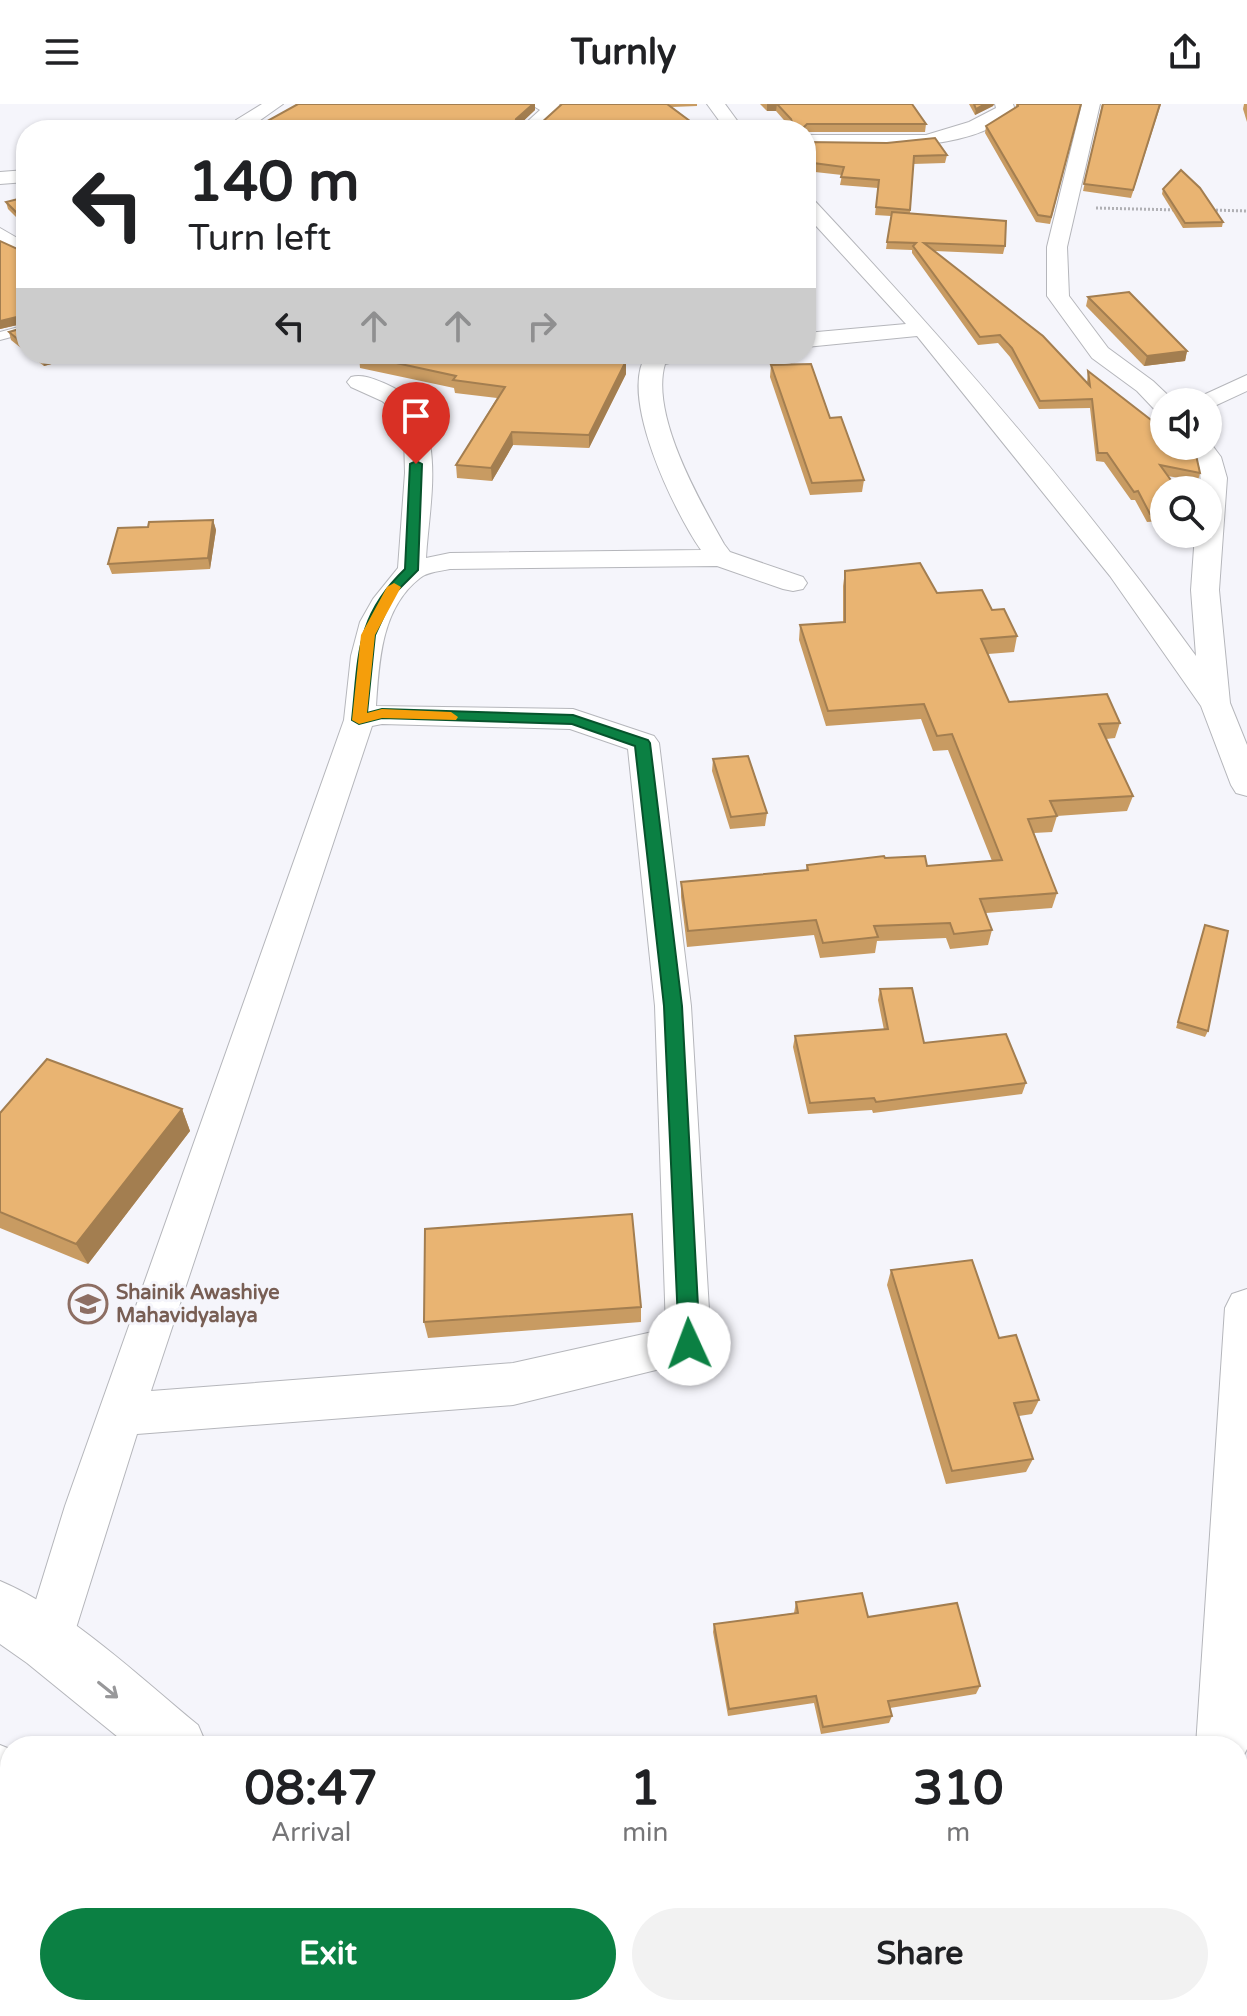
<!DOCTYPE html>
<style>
body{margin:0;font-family:"Varela Round",sans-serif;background:#f2f2f2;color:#202124;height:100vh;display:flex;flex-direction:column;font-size:30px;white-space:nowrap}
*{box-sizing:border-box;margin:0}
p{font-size:26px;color:#757577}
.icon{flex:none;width:44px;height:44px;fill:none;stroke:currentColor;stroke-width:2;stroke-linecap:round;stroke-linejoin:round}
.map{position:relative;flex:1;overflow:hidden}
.sheet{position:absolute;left:0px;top:1632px;width:1248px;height:280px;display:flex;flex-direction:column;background:#fff;border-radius:32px 32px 0 0;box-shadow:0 2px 6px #0004}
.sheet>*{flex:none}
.guide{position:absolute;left:16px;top:16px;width:800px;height:244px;border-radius:32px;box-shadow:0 2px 6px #0004;background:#fff;color:#202124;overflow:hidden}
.buttons{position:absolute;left:1150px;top:284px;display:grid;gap:16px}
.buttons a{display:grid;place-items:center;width:72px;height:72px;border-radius:50%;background:#fff;box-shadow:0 2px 6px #0004;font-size:40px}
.pin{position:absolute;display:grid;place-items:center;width:68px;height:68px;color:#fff;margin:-82px -34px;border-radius:50% 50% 50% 0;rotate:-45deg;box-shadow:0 0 8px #0007}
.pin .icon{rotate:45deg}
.me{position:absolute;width:88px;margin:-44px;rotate:358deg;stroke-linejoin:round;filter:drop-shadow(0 0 6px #0008)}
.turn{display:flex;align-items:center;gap:28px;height:168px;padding:0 40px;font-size:36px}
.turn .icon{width:104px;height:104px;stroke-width:2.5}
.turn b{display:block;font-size:56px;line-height:68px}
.lanes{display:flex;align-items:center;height:76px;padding:0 40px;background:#0003;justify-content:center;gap:40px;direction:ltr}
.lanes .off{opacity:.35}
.eta{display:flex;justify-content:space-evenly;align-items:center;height:136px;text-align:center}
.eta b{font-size:48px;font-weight:700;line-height:56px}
.primary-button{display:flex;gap:16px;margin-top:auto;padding:16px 40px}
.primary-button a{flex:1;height:92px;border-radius:48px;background:#0b8043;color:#fff;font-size:32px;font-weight:700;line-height:92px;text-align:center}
.primary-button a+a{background:#f2f2f2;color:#202124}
header{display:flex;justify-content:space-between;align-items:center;height:104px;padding:0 40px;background:#fff;font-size:36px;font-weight:700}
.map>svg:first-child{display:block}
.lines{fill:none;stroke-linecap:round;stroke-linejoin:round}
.service-casing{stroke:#b5b6bb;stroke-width:2}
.minor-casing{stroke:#b5b6bb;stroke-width:2}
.primary-casing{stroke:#b5b6bb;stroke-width:2}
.path{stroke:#b0b0b4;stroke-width:3;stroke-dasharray:2 2;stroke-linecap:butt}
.service{fill:#fff;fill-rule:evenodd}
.minor{fill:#fff;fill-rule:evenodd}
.primary{fill:#fff;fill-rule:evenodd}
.wall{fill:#c89b62}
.shaded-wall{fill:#a37e50}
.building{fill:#e9b472;stroke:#a37e50;stroke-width:2}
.oneway{stroke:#98989a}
.route{fill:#0b8043;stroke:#07532c;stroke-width:2}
.slow{fill:#f59e0b}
.labels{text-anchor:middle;stroke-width:6;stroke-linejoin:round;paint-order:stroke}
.education-label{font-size:20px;font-weight:bold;fill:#785e54;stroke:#f5f5fb;text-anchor:start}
</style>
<header><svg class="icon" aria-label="menu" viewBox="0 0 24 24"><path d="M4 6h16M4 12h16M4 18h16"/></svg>Turnly<svg class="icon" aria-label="share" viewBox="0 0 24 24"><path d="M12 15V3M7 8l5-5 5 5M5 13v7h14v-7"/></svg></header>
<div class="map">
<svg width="1247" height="1912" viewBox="0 0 1247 1912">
<rect width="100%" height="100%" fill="#f5f5fb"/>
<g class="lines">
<g class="service-casing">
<polygon id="service" points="26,221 26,229 0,236 0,228"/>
</g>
<g class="minor-casing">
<g id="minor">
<polygon points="262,0 283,0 252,22 257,26 233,26 236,16"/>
<polygon points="530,0 559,0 562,4 538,26 518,26 540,6"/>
<polygon points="707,0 725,0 744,26 726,26"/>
<path d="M 995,0 L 1013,0 L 1015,6 C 975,51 861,43 806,43 L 806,31 L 926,31 L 969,18 L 996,4 Z"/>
<polygon points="1082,0 1100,0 1067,143 1069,192 1108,244 1153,277 1173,296 1174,298 1164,298 1164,308 1155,306 1137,287 1092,254 1047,192 1047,143"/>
<polygon points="26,66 26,78 0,80 0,68"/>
<path d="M 806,93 L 813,95 C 949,240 1079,390 1196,552 L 1191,486 L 1195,430 L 1208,430 L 1208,386 L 1201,386 L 1200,364 L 1187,342 L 1208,342 L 1209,337 L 1221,353 L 1227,374 L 1219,486 L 1230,599 L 1247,641 L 1247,692 L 1236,689 L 1231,681 L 1201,602 L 1110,472 L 917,232 L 806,243 L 806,229 L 906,220 L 806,111 Z"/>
<polygon points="0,124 26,139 26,155 0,140"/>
<path d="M 647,250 L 692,250 L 688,255 L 665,260 C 650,310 699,396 724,440 L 730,448 L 803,473 L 807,479 L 803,485 L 793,487 L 783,485 L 717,462 L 450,465 C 441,467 427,468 420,474 C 381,504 379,558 376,602 L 573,605 L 654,632 L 659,639 L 691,902 L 711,1240 L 705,1254 L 513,1301 L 137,1330 L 66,1556 L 48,1563 L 30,1556 L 23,1538 L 65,1402 L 344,616 L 351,552 L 360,518 L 373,495 L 398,464 L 405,369 L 404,331 L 398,310 L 382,297 L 351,283 L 347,278 L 351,273 C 363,270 374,275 386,280 C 452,308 429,397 426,454 L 450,449 L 701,446 C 675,409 617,291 647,250 ZM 382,620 L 570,625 L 628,645 L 655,902 L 666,1225 L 513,1259 L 151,1287 L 372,622 Z"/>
<polygon points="1247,271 1247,287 1208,305 1208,298 1196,298 1199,293"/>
<polygon points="1247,1185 1247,1645 1238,1662 1238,1642 1196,1642 1225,1204 1232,1190"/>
<polygon points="1179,1902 1237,1902 1236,1912 1178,1912"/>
</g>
</g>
<g class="primary-casing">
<g id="primary">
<path d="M 0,1477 C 71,1507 138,1572 198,1621 L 207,1642 L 129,1642 L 27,1559 L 0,1540 Z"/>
<polygon points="0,1641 10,1645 10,1711 0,1707"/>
<polygon points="278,1902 357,1902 362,1912 283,1912"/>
<polygon points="442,1902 576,1902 581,1912 437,1912"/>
</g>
</g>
<g class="path">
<polyline points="1096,104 1178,106"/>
<polyline points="1212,106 1247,107"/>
</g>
<use href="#service" class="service"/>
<use href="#minor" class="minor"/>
<use href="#primary" class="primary"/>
</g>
<g class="wall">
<polygon points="298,0 535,0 535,6 520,20 540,20 562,0 697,0 697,2 672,3 702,26 251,26"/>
<polygon points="760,0 912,0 926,20 925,28 806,28 806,26 791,26 790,23 776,7 767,7"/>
<polygon points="969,0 994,0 993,2 975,11"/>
<polygon points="1016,0 1081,0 1050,120 1036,118 985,29 986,22 1016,3"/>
<polygon points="1102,0 1161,0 1131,94 1083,87"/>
<polygon points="1244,0 1247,0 1247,18 1243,5"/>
<polygon points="806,38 947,51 945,59 913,60 910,109 1005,142 1003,150 935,147 1087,278 1088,267 1200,369 1198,377 1167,372 1164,386 1164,417 1147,418 1135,396 1131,396 1104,358 1096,357 1090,304 1039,305 1010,253 998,239 978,241 912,149 912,146 886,145 891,112 875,111 878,84 840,81 842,71 806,67"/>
<polygon points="1163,85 1223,118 1222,123 1183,124 1162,90"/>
<polygon points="26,93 26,123 8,105 6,98"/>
<polygon points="26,129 26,248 11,236 9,228 26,223 26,219 0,225 0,137 26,149"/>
<polygon points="1088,193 1187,247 1185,257 1144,262 1086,202"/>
<polygon points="29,250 89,250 44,262"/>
<polygon points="359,251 626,257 626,270 589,344 513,341 492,377 457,374 456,361 497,294 455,289 454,284 360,264"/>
<polygon points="771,261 830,314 864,376 862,388 810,391 770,273"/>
<polygon points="213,416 216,426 210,465 112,470 108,460 148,423"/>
<polygon points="845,467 937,489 992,506 1017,532 1014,548 988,550 1009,598 1120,619 1115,634 1106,635 1133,692 1127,707 1057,712 1052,728 1034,729 1057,789 1052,804 986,809 992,826 988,841 950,845 946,834 877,837 875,849 820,854 814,831 687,843 681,793 681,778 806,766 807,761 885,754 927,762 992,757 948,646 933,647 921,615 826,622 799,536 800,521 843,518 843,482"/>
<polygon points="713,655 767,709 765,722 730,725 712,667"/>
<polygon points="1205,821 1208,927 1205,933 1176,924"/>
<polygon points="880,885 924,939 1026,979 1022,990 873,1009 872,1006 808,1010 793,943 795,932 884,926 878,896"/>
<polygon points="182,1005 190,1027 88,1160 0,1124 0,1009"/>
<polygon points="891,1166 999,1234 1039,1296 1032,1310 1019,1312 1033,1355 1026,1368 946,1380 887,1181"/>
<polygon points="641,1203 641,1218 428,1234 424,1218"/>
<polygon points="796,1498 868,1513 980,1582 976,1590 890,1604 892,1612 889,1619 821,1630 814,1599 728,1612 713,1528 714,1520 794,1509"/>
</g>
<g class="shaded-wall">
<polygon points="533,0 535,0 535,6 516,24 516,15"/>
<polygon points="767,0 777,0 776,7 767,7"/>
<polygon points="985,0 994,0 993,2 975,11 976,5"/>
<polygon points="25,211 26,219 0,225 0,217"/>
<polygon points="1187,247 1185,257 1144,262 1147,252"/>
<polygon points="57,250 89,250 44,262 42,254"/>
<polygon points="626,257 626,270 589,344 589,331"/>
<polygon points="512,328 513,341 492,377 491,364"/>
<polygon points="213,416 216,426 210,465 208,454"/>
<polygon points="182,1005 190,1027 88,1160 76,1140"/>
</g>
<g class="building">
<polygon points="298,0 533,0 516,15 515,20 540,20 562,0 667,0 702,26 251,26"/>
<polygon points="777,0 912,0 926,20 807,20 804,23 804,26 795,26 791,15"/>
<polygon points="974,0 985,0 976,5"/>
<polygon points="1018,0 1081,0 1051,113 1038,111 986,22 1018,2"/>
<polygon points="1103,0 1160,0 1133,86 1084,80"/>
<polygon points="935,34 947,51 914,52 910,106 876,103 879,76 841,73 844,63 806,58 806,38 887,39"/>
<polygon points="1181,66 1200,84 1223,118 1185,119 1163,85"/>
<polygon points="26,93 26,118 6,98"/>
<polygon points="892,108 1006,117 1005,142 924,139 1043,232 1090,282 1088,267 1164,326 1164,342 1185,342 1196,351 1200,369 1160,361 1178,386 1164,386 1164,408 1150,410 1138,387 1134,388 1107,349 1098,349 1092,295 1040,297 1012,244 1000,231 980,233 913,142 916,139 887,138"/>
<polygon points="26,129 26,170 20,172 26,176 26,242 9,228 26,223 25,211 0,217 0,137 26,149"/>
<polygon points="1129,188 1187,247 1147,252 1088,193"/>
<polygon points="37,250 57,250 42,254"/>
<polygon points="360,250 586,250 626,257 589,331 512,328 491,364 456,361 505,283 453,276 456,272 359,251"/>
<polygon points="811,260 830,314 841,313 864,376 812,379 771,261"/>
<polygon points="213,416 208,454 108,460 118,424 148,423 149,418"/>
<polygon points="920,459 937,489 982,486 992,506 1004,505 1017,532 981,535 1009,598 1107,590 1120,619 1099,620 1133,692 1050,697 1057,712 1028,715 1057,789 980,795 992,826 954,830 950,819 874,822 878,833 823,839 816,816 688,827 681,778 808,766 807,761 884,752 885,754 925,752 927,762 1002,756 952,630 937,632 924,600 828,607 800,521 845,518 845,467"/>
<polygon points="748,652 767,709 731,713 713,655"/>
<polygon points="1205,821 1228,827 1208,927 1178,918"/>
<polygon points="912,884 924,939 1006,930 1026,979 876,998 874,994 810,999 795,932 888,925 880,885"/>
<polygon points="47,955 182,1005 76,1140 0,1108 0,1009"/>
<polygon points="632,1110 641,1203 424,1218 425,1125"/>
<polygon points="972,1156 999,1234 1016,1231 1039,1296 1014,1299 1033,1355 952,1367 891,1166"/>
<polygon points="862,1489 868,1513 957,1499 980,1582 888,1597 892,1612 823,1623 816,1592 729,1605 714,1520 798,1509 796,1498"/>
</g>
<defs><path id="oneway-shaft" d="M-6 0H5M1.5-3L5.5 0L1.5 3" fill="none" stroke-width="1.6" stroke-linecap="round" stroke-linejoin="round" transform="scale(2)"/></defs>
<use class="oneway" href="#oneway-shaft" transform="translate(108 1586) rotate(39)"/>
<path class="route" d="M 416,357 L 422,360 L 418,466 L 394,490 L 375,531 L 367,609 L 382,605 L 573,611 L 648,636 L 650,639 L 682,902 L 700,1240 L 697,1246 L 689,1249 L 682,1246 L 679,1240 L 664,902 L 635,642 L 572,620 L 382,614 L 359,620 L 352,616 C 359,552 355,513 405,465 L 410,360 Z"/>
<polygon class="slow" points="394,479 401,483 375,531 367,609 382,605 451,608 458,613 456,616 382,614 359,620 352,616 361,531 387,483"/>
<defs>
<g id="school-ring" transform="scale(2)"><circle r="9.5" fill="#f5f5fb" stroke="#8d6e63" stroke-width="1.5"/><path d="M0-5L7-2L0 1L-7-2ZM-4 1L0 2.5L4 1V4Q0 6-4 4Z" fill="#8d6e63"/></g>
</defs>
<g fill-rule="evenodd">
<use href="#school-ring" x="88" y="1200"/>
</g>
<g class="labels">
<g class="education-label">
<text x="116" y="1195">Shainik Awashiye<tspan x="116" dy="23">Mahavidyalaya</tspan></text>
</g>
</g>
</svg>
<div class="buttons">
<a><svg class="icon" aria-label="sound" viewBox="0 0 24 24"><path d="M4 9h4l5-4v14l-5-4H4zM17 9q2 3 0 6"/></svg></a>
<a><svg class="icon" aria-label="search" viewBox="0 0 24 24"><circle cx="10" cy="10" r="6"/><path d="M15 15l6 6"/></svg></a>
</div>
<div class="pin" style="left:416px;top:360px;background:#d93025"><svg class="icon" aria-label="arrive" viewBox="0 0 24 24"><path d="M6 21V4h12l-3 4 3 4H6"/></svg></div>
<svg class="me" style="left:689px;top:1240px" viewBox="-20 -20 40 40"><circle r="19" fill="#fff"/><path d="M0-13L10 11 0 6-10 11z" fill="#0b8043"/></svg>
<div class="guide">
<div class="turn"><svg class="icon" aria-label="left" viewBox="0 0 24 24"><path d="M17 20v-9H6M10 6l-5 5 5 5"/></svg><div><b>140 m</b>Turn left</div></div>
<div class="lanes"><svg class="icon" aria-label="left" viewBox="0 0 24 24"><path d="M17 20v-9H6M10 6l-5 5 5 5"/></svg><svg class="icon off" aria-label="ahead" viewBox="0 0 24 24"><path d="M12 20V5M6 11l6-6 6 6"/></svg><svg class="icon off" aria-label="ahead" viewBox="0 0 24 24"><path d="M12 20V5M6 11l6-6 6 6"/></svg><svg class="icon off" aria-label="right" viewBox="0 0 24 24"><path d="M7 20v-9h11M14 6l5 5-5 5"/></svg></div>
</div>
<section class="sheet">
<div class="eta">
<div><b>08:47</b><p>Arrival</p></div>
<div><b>1</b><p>min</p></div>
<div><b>310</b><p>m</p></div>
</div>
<div class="primary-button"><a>Exit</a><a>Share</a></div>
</section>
</div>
